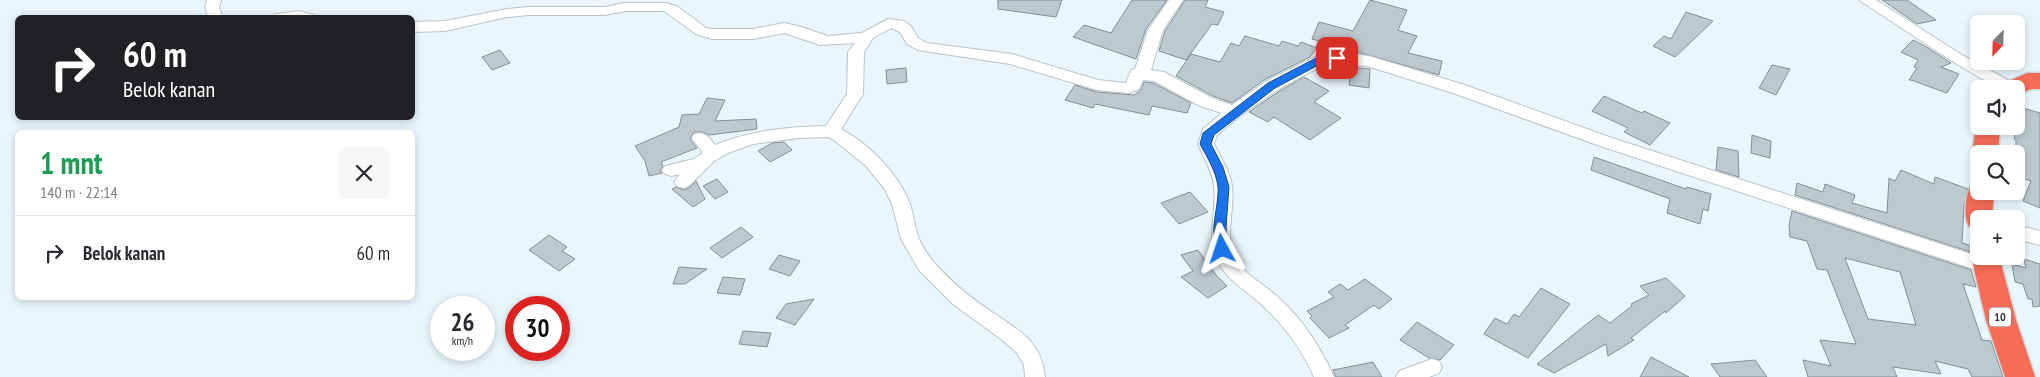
<!DOCTYPE html>
<html lang="id">
<meta charset="utf-8">
<style>
body{margin:0;font-family:"PT Sans Narrow",sans-serif;background:#f7f7f7;color:#2b2b33;height:100vh;display:flex;flex-direction:column;font-size:19px;white-space:nowrap}
*{box-sizing:border-box;margin:0}
p{font-size:16px;color:#7c7c81}
.icon{flex:none;width:28px;height:28px;fill:none;stroke:currentColor;stroke-width:2;stroke-linecap:round;stroke-linejoin:round}
.map{position:relative;flex:1;overflow:hidden}
.sheet{position:absolute;left:15px;top:130px;width:400px;height:170px;display:flex;flex-direction:column;background:#fff;border-radius:8px;box-shadow:0 2px 8px #0003}
.sheet>*{flex:none}
.top-card{position:absolute;left:15px;top:15px;width:400px;height:105px;border-radius:8px;box-shadow:0 2px 8px #0003;background:#202124;color:#fff;overflow:hidden}
.needle{width:32px;rotate:203deg}
.tools{position:absolute;left:1970px;top:15px;display:grid;gap:10px}
.tools a{display:grid;place-items:center;width:55px;height:55px;border-radius:8px;background:#fff;box-shadow:0 2px 8px #0003;font-size:25px}
.speed{position:absolute;left:430px;top:296px;display:flex;gap:10px;font-size:25px;font-weight:700;text-align:center}
.speed>*{display:grid;place-content:center;width:65px;height:65px;border-radius:50%;background:#fff;box-shadow:0 2px 8px #0003;line-height:1}
.speed small{font-size:12px;font-weight:400}
.speed .limit{border:8px solid #d22;background:#fff;color:#111}
.pin{position:absolute;display:grid;place-items:center;width:42px;height:42px;color:#fff;margin:-21px;border-radius:10px;box-shadow:0 2px 8px #0006}
.me{position:absolute;width:55px;margin:-28px;rotate:355deg;stroke-linejoin:round;filter:drop-shadow(0 0 4px #0008)}
.turn{display:flex;align-items:center;gap:18px;height:105px;padding:0 25px;font-size:22px}
.turn .icon{width:65px;height:65px;stroke-width:2.5}
.turn b{display:block;font-size:35px;line-height:42px}
.round{display:grid;place-items:center;flex:none;width:52px;height:52px;border-radius:8px;background:#f7f7f7}
.headline{display:flex;align-items:center;justify-content:space-between;height:85px;padding:0 25px}
h1{font-size:30px;font-weight:600;line-height:38px;color:#1e9e55}
ul{padding:0;list-style:none}
li{display:flex;align-items:center;gap:15px;height:75px;padding:0 25px;border-top:1px solid #e1e1e2}
li div{flex:1}
li b{display:block;font-size:19px}
li em{font-style:normal}
.map>svg:first-child{display:block}
.building{fill:#bcc9d0;stroke:#838f96;fill-rule:evenodd}
.lines{fill:none;stroke-linecap:round;stroke-linejoin:round}
.minor-casing{stroke:#b8c5cb;stroke-width:2}
.highway-casing{stroke:#d1d2d3;stroke-width:3}
.minor{fill:#fff;fill-rule:evenodd}
.highway{fill:#f76c56;fill-rule:evenodd}
.route{fill:#1a73e8;stroke:#114b97}
.labels{text-anchor:middle;stroke-width:4.5;stroke-linejoin:round;paint-order:stroke}
.shield{fill:#fff;stroke:#6d7072;stroke-width:1}
.shield-label{font-size:12px;font-weight:bold;fill:#2e3336}
</style>
<div class="map">
<svg width="2040" height="377" viewBox="0 0 2040 377">
<rect width="100%" height="100%" fill="#e9f6fd"/>
<g class="building">
<polygon points="998,0 1062,0 1056,17 998,9"/>
<polygon points="1132,0 1167,0 1146,29 1136,59 1073,37 1084,25 1111,33"/>
<polygon points="1185,0 1208,0 1205,7 1224,12 1218,25 1212,24 1186,60 1159,51 1165,31"/>
<polygon points="1370,0 1407,10 1398,30 1417,36 1408,53 1442,61 1439,75 1312,39 1319,22 1353,31"/>
<polygon points="1882,0 1907,0 1936,20 1917,24"/>
<polygon points="1686,12 1713,21 1675,57 1653,46 1664,36 1671,39"/>
<polygon points="1245,36 1279,46 1282,41 1298,46 1301,42 1317,48 1310,57 1264,80 1232,103 1213,96 1176,76 1191,54 1220,62 1231,43 1239,46"/>
<polygon points="1913,40 1925,46 1951,63 1941,67 1959,74 1947,93 1911,80 1909,80 1917,68 1914,67 1918,60 1901,52"/>
<polygon points="500,50 510,63 492,70 482,57"/>
<polygon points="1772,65 1790,69 1776,95 1759,88"/>
<polygon points="1351,67 1370,69 1369,88 1349,85"/>
<polygon points="906,68 907,82 887,84 886,70"/>
<polygon points="1304,77 1329,91 1314,102 1341,118 1310,140 1274,117 1268,122 1249,112 1278,92"/>
<polygon points="1144,82 1153,83 1191,103 1187,113 1152,106 1149,115 1095,104 1093,108 1065,100 1075,85 1097,92 1134,95 1141,90"/>
<polygon points="1604,96 1642,113 1644,111 1670,123 1650,145 1624,132 1628,128 1592,111"/>
<polygon points="707,98 725,100 715,121 756,119 757,129 709,135 702,132 694,132 690,139 697,148 661,162 663,166 660,170 662,173 649,176 645,161 635,146 679,127 682,115 699,114"/>
<polygon points="2023,108 2040,113 2040,208 2023,201 2031,181 2016,176 2016,140 2014,139 2019,121 2022,122"/>
<polygon points="1752,135 1771,141 1770,158 1751,153"/>
<polygon points="784,142 792,150 770,162 758,151 772,143"/>
<polygon points="1718,147 1738,151 1739,177 1716,170"/>
<polygon points="1594,157 1686,189 1687,187 1711,194 1708,211 1703,209 1700,224 1667,213 1670,199 1591,170"/>
<polygon points="1901,170 1934,184 1935,177 1968,189 1964,205 1962,243 1976,247 1971,252 1795,195 1797,183 1823,192 1825,184 1855,195 1852,203 1887,213 1889,178 1895,181"/>
<polygon points="717,179 728,192 715,199 703,186"/>
<polygon points="696,181 705,199 693,207 672,189 676,187 684,190 690,187"/>
<polygon points="1190,192 1208,212 1179,224 1161,203"/>
<path d="M 1792,211 L 1971,270 L 1976,287 L 1963,284 L 1982,340 L 1991,341 L 2003,377 L 1972,377 L 1968,369 L 1935,361 L 1941,374 L 1893,367 L 1897,377 L 1808,377 L 1803,360 L 1831,366 L 1820,340 L 1856,344 L 1827,270 L 1817,269 L 1807,241 L 1790,237 L 1789,225 ZM 1845,258 L 1900,272 L 1916,325 L 1868,319 Z"/>
<polygon points="741,227 753,237 722,258 710,248"/>
<polygon points="549,235 567,247 562,251 575,259 559,271 529,250"/>
<polygon points="1198,250 1216,275 1227,286 1208,298 1181,277 1193,271 1181,255"/>
<polygon points="779,255 800,261 790,276 769,269"/>
<polygon points="2024,259 2040,264 2040,306 2033,307 2032,299 2028,299 2023,284 2015,282 2012,264 2026,268"/>
<polygon points="679,267 707,269 685,284 673,284"/>
<polygon points="723,277 745,279 740,295 717,293"/>
<polygon points="1666,278 1685,296 1666,313 1665,311 1631,338 1634,340 1608,356 1606,344 1554,373 1537,364 1598,315 1610,323 1632,306 1631,304 1649,295 1640,286"/>
<polygon points="1365,279 1392,299 1379,309 1374,305 1345,325 1349,328 1329,338 1310,318 1312,316 1307,311 1334,297 1328,292 1340,284 1348,290"/>
<polygon points="1541,288 1570,304 1528,358 1484,334 1495,318 1507,324 1514,314 1519,317"/>
<polygon points="814,299 795,325 776,318 786,304"/>
<polygon points="1417,322 1454,345 1440,360 1429,358 1400,340"/>
<polygon points="743,331 771,333 767,347 739,344"/>
<polygon points="1651,357 1689,377 1640,377"/>
<polygon points="1755,360 1767,377 1720,377 1711,364"/>
<polygon points="1373,362 1382,377 1336,377 1333,370"/>
</g>
<g class="lines">
<g class="minor-casing">
<g id="minor">
<polygon points="207,0 221,0 219,7 223,18 208,18 205,7"/>
<path d="M 1169,0 L 1183,0 L 1163,30 L 1151,70 L 1164,72 L 1212,98 L 1232,105 L 1265,82 L 1319,55 L 1337,52 L 1369,56 L 1465,85 L 1612,138 L 1993,261 L 1995,266 L 1993,271 L 1986,273 L 1600,146 L 1453,93 L 1367,66 L 1327,63 L 1277,90 L 1240,116 L 1217,135 L 1214,144 C 1221,158 1230,171 1232,186 C 1235,210 1224,236 1235,258 C 1244,275 1267,286 1280,299 C 1304,321 1321,348 1334,377 L 1314,377 C 1302,349 1283,324 1261,304 C 1246,290 1227,281 1218,261 C 1206,237 1217,212 1214,186 C 1212,171 1204,158 1198,144 L 1203,129 L 1222,113 L 1200,106 L 1154,81 L 1143,80 L 1139,89 L 1129,93 L 1097,90 L 1010,64 L 918,50 L 907,44 L 900,32 L 891,28 L 873,38 L 864,52 L 863,94 L 841,129 C 869,144 898,173 910,204 C 913,213 914,223 917,233 C 921,247 930,258 939,268 C 954,284 971,298 989,310 C 1017,330 1041,339 1045,377 L 1025,377 L 1024,365 L 1017,353 L 1001,339 L 954,305 L 919,270 L 901,239 L 892,204 L 884,188 L 866,166 L 834,140 L 828,137 L 799,138 L 753,144 L 728,153 L 714,161 L 689,186 L 683,188 L 677,186 L 674,182 L 680,174 L 671,176 L 665,174 L 662,170 L 665,166 L 694,159 L 703,153 L 692,138 L 694,134 C 705,131 709,137 715,145 C 751,130 788,127 826,126 L 847,94 L 848,52 L 855,43 L 820,45 L 784,33 L 753,39 L 712,39 L 696,34 L 664,11 L 625,11 L 605,15 L 528,15 L 507,17 L 445,31 L 412,32 L 412,22 L 445,21 L 507,9 L 528,7 L 605,7 L 625,3 L 665,3 L 677,6 L 706,28 L 712,29 L 753,29 L 784,23 L 798,26 L 828,36 L 862,33 L 888,19 L 904,21 L 911,26 L 918,38 L 927,43 L 1012,54 L 1098,80 L 1126,83 L 1131,70 L 1135,69 L 1148,30 Z"/>
<polygon points="1859,0 1876,0 1962,55 2017,85 2019,89 2016,93 2016,89 1999,89 1952,61"/>
<polygon points="299,11 314,15 316,18 269,18 276,14"/>
<polygon points="2016,225 2040,231 2040,245 2016,239"/>
<polygon points="1432,359 1439,361 1442,367 1439,373 1429,377 1396,377 1399,371"/>
</g>
</g>
<g class="highway-casing">
<g id="highway">
<polygon points="2027,73 2040,73 2040,89 2031,89 2016,95 2016,89 1999,89 2003,84"/>
<polygon points="1979,121 1979,126 2000,126 1998,154 1979,154 1979,161 1972,154 1976,126"/>
<path d="M 1979,182 L 1979,191 L 1994,191 L 1992,219 L 1979,219 L 1979,229 L 1969,226 C 1963,215 1965,195 1972,184 Z"/>
<polygon points="1979,248 1979,256 1999,256 2016,320 2035,377 2005,377 1986,320 1971,256 1975,249"/>
</g>
</g>
<use href="#minor" class="minor"/>
<use href="#highway" class="highway"/>
</g>
<path class="route" d="M 1337,54 L 1341,55 L 1341,60 L 1326,61 L 1275,88 L 1214,135 L 1211,144 L 1223,167 L 1229,187 L 1226,227 L 1228,249 L 1222,254 L 1218,252 C 1208,232 1219,208 1218,187 C 1216,171 1207,157 1200,144 L 1203,133 L 1268,83 L 1320,56 Z"/>
<g class="labels">
<rect class="shield" x="1989" y="307.5" width="22" height="19" rx="4"/>
<g class="shield-label">
<text x="2000" y="321">10</text>
</g>
</g>
</svg>
<div class="tools">
<a><svg class="needle" viewBox="-14 -14 28 28"><path d="M0-13l5 13h-10z" fill="#e53935"/><path d="M0 13l5-13h-10z" fill="#7c7c81"/></svg></a>
<a><svg class="icon" aria-label="sound" viewBox="0 0 24 24"><path d="M4 9h4l5-4v14l-5-4H4zM17 9q2 3 0 6"/></svg></a>
<a><svg class="icon" aria-label="search" viewBox="0 0 24 24"><circle cx="10" cy="10" r="6"/><path d="M15 15l6 6"/></svg></a>
<a>+</a>
</div>
<div class="speed"><div>26<small>km/h</small></div><div class="limit">30</div></div>
<div class="pin" style="left:1337px;top:58px;background:#d93025"><svg class="icon" aria-label="arrive" viewBox="0 0 24 24"><path d="M6 21V4h12l-3 4 3 4H6"/></svg></div>
<svg class="me" style="left:1222px;top:249px" viewBox="-20 -20 40 40"><path d="M0-17L14 15 0 8-14 15z" fill="#1a73e8" stroke="#fff" stroke-width="4"/></svg>
<div class="top-card">
<div class="turn"><svg class="icon" aria-label="right" viewBox="0 0 24 24"><path d="M7 20v-9h11M14 6l5 5-5 5"/></svg><div><b>60 m</b>Belok kanan</div></div>
</div>
<section class="sheet">
<div class="headline"><div><h1>1 mnt</h1><p>140 m · 22:14</p></div><a class="round"><svg class="icon" aria-label="close" viewBox="0 0 24 24"><path d="M6 6l12 12M18 6L6 18"/></svg></a></div>
<ul>
<li><svg class="icon" aria-label="right" viewBox="0 0 24 24"><path d="M7 20v-9h11M14 6l5 5-5 5"/></svg><div><b>Belok kanan</b></div><em>60 m</em></li>
</ul>
</section>
</div>
